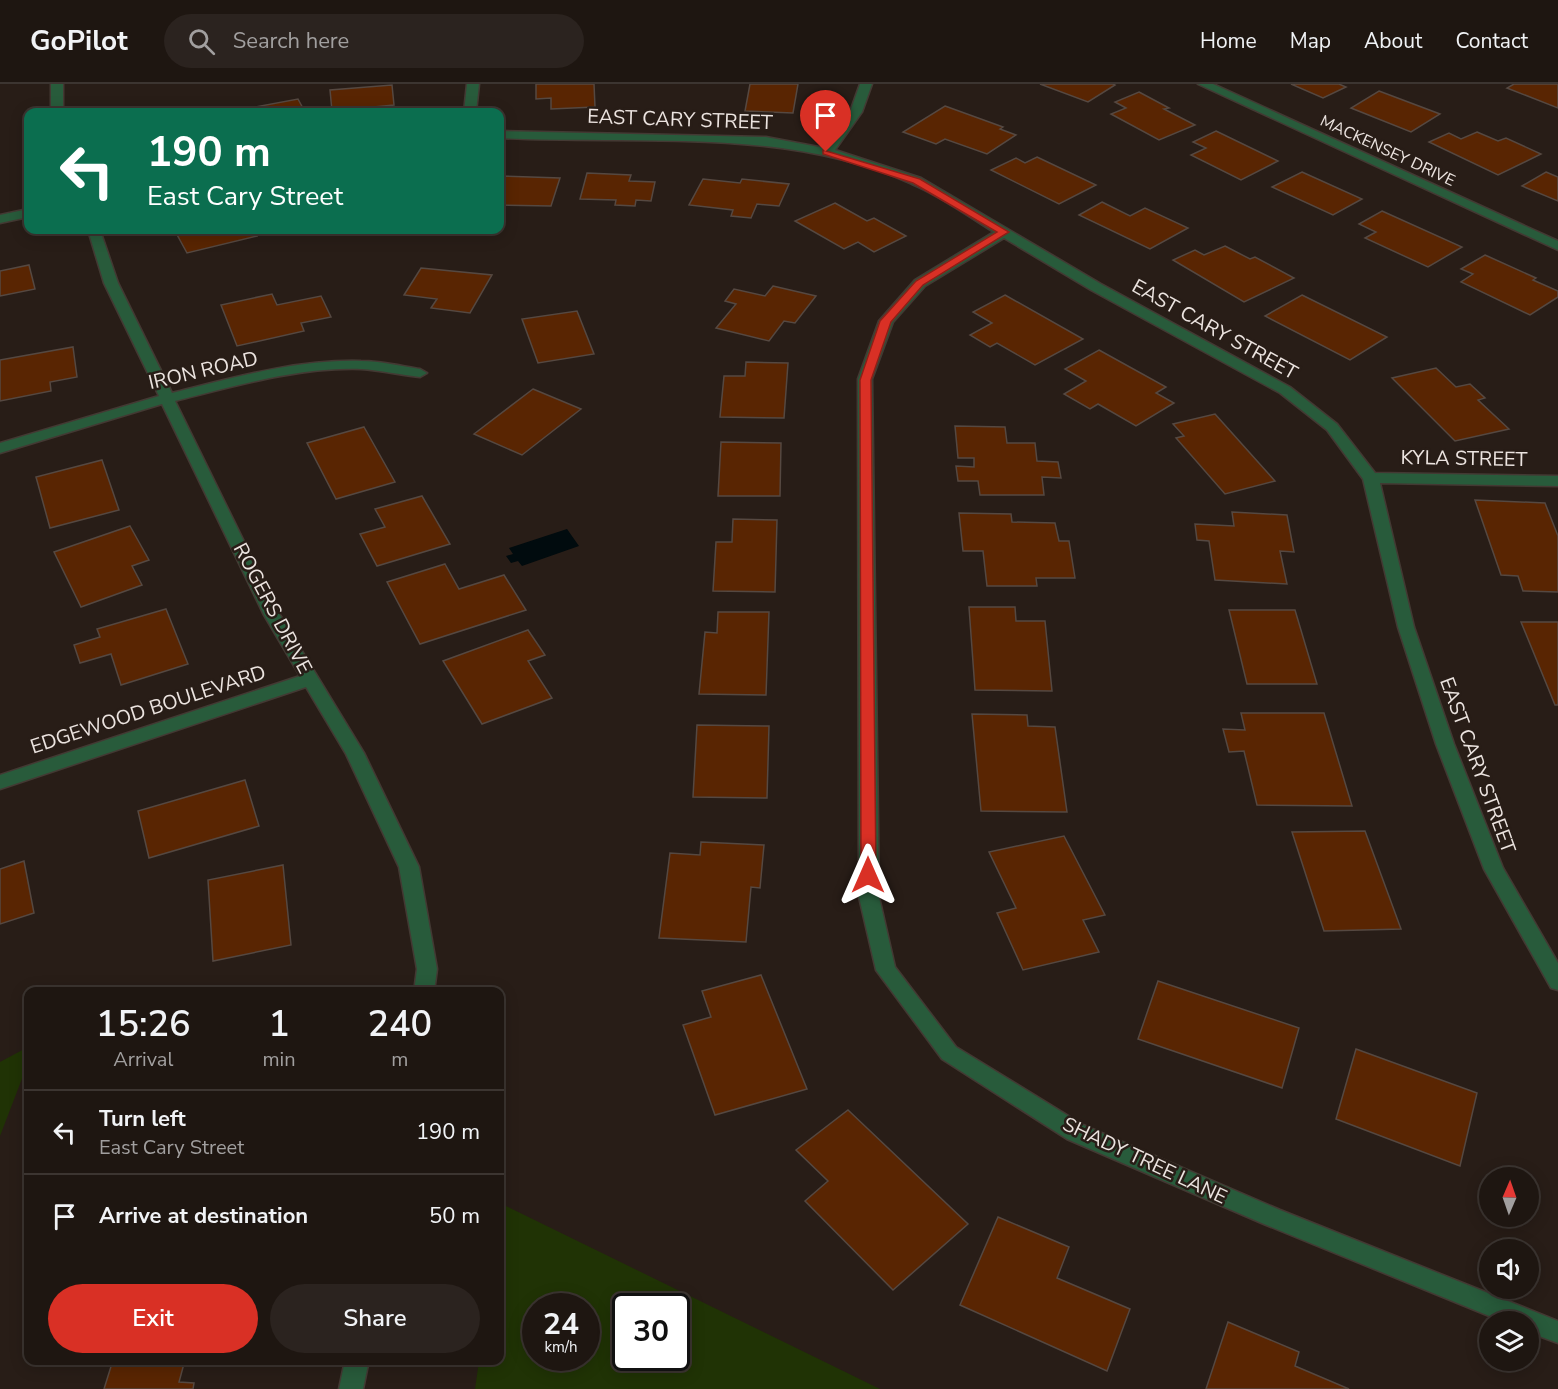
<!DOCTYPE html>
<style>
body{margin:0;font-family:"Nunito Sans",sans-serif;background:#2b231f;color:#f1f3f6;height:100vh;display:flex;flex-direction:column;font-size:22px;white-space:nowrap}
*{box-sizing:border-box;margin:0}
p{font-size:20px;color:#a19f9f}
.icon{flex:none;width:33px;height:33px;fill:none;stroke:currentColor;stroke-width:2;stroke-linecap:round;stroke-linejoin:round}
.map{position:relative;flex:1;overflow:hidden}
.drawer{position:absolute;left:24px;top:903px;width:480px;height:378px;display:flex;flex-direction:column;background:#1e1611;border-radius:12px;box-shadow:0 3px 15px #0003,0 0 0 2px #3c3531}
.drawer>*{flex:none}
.hud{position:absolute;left:24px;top:24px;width:480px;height:126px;border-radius:12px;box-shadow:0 3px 15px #0003,0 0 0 2px #3c3531;background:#0b6e4f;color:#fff;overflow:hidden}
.needle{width:39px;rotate:2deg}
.buttons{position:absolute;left:1479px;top:1083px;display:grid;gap:12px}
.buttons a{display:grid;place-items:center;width:60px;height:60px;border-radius:50%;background:#1e1611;box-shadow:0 3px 15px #0003,0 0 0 2px #3c3531;font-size:30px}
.speed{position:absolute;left:522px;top:1209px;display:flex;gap:12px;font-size:30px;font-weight:700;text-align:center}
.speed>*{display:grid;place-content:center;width:78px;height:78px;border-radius:50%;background:#1e1611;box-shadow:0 3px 15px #0003,0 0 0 2px #3c3531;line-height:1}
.speed small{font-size:15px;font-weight:400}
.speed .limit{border:3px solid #111;border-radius:9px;background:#fff;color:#111}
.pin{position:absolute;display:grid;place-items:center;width:51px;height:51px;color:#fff;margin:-62px -26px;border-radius:50% 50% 50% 0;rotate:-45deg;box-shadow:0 0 6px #0007}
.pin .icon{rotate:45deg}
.me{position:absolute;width:66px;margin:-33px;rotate:0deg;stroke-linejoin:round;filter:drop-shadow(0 0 4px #0008)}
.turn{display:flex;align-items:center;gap:21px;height:126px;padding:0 24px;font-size:27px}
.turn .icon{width:78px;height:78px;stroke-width:2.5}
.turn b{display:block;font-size:42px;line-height:51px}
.eta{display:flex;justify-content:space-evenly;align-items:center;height:102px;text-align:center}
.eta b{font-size:36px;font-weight:600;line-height:42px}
.button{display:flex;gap:12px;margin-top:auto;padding:12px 24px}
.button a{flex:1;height:69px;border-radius:36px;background:#d93025;color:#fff;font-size:24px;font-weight:600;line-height:69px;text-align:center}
.button a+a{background:#2b231f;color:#f1f3f6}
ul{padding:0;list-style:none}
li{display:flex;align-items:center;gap:18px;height:84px;padding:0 24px;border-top:2px solid #3c3531}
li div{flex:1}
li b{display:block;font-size:22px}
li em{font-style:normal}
header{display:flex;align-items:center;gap:36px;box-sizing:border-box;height:84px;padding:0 30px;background:#1e1611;border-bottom:2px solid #3c3531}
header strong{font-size:28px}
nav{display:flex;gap:33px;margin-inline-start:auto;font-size:21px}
.search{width:420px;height:54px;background:#2b231f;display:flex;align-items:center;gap:15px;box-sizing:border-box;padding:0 21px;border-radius:33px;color:#a19f9f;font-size:22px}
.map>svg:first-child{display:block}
.green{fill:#203305;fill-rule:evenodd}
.water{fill:#010b0e}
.building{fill:#592502;stroke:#554841;stroke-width:1.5}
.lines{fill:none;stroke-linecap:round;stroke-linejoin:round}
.minor-casing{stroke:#433933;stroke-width:3}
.minor{fill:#285b3b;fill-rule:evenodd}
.route{fill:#d93025;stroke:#8d1f18;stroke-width:1.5}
.labels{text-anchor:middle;stroke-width:5;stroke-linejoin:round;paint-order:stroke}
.far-street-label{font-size:16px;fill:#ece4e0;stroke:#281d17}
.street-label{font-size:20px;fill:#ece4e0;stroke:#281d17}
</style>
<header>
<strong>GoPilot</strong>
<div class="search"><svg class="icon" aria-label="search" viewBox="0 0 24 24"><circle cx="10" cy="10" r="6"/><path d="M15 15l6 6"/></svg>Search here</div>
<nav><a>Home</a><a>Map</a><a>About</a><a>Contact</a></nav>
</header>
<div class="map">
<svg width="1558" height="1305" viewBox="0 0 1558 1305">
<rect width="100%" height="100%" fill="#281d17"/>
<g class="green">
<polygon points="28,963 28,979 0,1052 0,978"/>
<path d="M 504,1121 L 880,1305 L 475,1305 L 479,1277 L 500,1276 L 500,1148 ZM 536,1222 L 586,1222 L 586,1274 L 536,1274 ZM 626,1222 L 676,1222 L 676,1274 L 626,1274 Z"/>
</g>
<polygon class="water" points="567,445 579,462 522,482 518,477 511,479 506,472 513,470 509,464"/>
<g class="building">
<polygon points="536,0 594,0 595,23 551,25 551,14 536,15"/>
<polygon points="750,0 798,0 793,29 745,27"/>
<polygon points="1040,0 1113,0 1115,1 1088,18"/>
<polygon points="1291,0 1339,0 1346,3 1323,14"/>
<polygon points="1514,0 1558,0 1558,24 1507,4"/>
<polygon points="392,1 394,21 332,27 330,6"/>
<polygon points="1379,7 1440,30 1411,48 1351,24"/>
<polygon points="1139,8 1169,24 1164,25 1195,41 1159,56 1111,30 1126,24 1115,18"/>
<polygon points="298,15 305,28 234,27"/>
<polygon points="945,22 1003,43 1000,45 1016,51 987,70 945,55 936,60 903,48"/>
<polygon points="1216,47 1278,77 1241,96 1191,71 1206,64 1193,58"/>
<polygon points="1477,48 1498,57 1506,54 1541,70 1498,91 1429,58 1449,49 1461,55"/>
<polygon points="1037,73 1096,101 1059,120 991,86 1016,74 1025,79"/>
<polygon points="1302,88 1362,115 1333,131 1272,103"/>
<polygon points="1546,88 1558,93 1558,117 1522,102"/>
<polygon points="587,89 631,91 629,97 655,98 651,117 636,116 635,122 615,121 616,116 580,115"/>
<polygon points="500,92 560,94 551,122 500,121"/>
<polygon points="703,95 740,99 742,95 789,100 779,122 757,120 751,134 731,132 733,126 689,121"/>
<polygon points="1102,118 1130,132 1145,124 1188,144 1150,165 1079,131"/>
<polygon points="835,119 867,137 874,134 906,152 874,168 858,158 844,165 795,137"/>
<polygon points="1382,127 1462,163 1428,183 1365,154 1376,148 1359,140"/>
<polygon points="181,146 253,146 257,152 187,169 175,147"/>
<polygon points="1225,162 1250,175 1255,173 1294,194 1244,218 1173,176 1195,166 1204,171"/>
<polygon points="1485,171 1536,194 1533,196 1558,207 1558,213 1530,231 1461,198 1473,190 1461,185"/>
<polygon points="29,181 35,205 0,212 0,187"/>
<polygon points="421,184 492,191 470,229 431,224 437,215 404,211"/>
<polygon points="773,202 816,212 795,239 784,237 769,257 716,244 736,220 725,217 734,205 765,212"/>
<polygon points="272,210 277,221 321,212 331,233 301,239 304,247 237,262 221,221"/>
<polygon points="1005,211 1083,255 1035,281 997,259 990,263 970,251 992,239 973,228"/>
<polygon points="1302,211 1387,253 1350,276 1265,232"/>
<polygon points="577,227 594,270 538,279 522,235"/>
<polygon points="73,263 77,293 50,298 51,307 0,317 0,276"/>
<polygon points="1099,266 1166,303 1156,309 1174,319 1136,342 1098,320 1090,325 1064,310 1086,297 1065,285"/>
<polygon points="746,278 788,279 784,334 720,333 724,292 745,292"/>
<polygon points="1436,284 1456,303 1470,300 1485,314 1478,316 1509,345 1455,357 1392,294"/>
<polygon points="533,305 581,325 522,371 474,350"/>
<polygon points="1215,330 1275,397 1225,410 1176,354 1184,352 1173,340"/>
<polygon points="955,342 1005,343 1007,359 1035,359 1037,377 1058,378 1061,394 1042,393 1044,411 980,411 978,397 958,397 956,382 974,383 974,374 958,374"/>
<polygon points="364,343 395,398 336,415 307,359"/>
<polygon points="721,358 781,359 780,412 718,412"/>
<polygon points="102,376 119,426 50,444 36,393"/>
<polygon points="422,412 450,460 377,482 360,450 385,443 375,425"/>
<polygon points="1475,416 1545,419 1558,452 1558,508 1523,507 1518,492 1501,491"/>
<polygon points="1232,428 1287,431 1294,468 1280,467 1287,500 1215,496 1209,457 1197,456 1195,440 1234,442"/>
<polygon points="959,429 1011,430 1012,438 1055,439 1059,457 1069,457 1075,494 1036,494 1037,502 987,502 983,467 963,467"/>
<polygon points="733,435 777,436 775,508 713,507 716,458 732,458"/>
<polygon points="130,442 149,476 132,482 142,501 81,523 54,468"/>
<polygon points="445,480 459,505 504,491 526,526 420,560 387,498"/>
<polygon points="969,523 1015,523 1016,537 1045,537 1052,607 975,606"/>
<polygon points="166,525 188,580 121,601 111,570 80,579 74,561 100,553 97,545"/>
<polygon points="1229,526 1295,526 1317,600 1247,600"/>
<polygon points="718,528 769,528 766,611 699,610 705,548 717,549"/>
<polygon points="1521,538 1558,538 1558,621 1555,621"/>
<polygon points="528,546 545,571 528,577 552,614 482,640 443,577"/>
<polygon points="1241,629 1324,629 1352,722 1257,721 1244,667 1229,668 1223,645 1245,646"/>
<polygon points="972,630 1027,631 1028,642 1055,643 1067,728 981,727"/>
<polygon points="697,641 769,642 767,714 693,713"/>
<polygon points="245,696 259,742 149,774 138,727"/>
<polygon points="1365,747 1401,845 1324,847 1292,748"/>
<polygon points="1064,752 1105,831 1083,836 1099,868 1023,886 997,829 1016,824 989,768"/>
<polygon points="701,758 764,761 760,804 751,803 746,858 659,854 670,769 700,771"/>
<polygon points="24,777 34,829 0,840 0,785"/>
<polygon points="283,781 291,861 213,877 208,796"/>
<polygon points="761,891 807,1005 715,1031 683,941 711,933 702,907"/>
<polygon points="1158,897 1299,944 1282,1004 1138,955"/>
<polygon points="1356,965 1477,1009 1460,1082 1336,1035"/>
<polygon points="848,1026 968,1140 893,1206 805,1117 828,1097 796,1066"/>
<polygon points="998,1133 1069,1163 1057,1194 1130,1225 1107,1287 960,1221"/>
<polygon points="1228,1238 1299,1268 1295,1282 1349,1305 1206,1305"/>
<polygon points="113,1276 185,1276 179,1298 194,1299 193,1305 104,1305"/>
</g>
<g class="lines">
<g class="minor-casing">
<g id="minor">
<rect x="51" y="0" width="12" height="28"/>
<polygon points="467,0 479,0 476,28 464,28"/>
<path d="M 860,0 L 872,0 L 862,28 L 835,66 L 921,94 L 1101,200 L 1290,303 L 1337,340 L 1375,389 L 1558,392 L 1558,402 L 1380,399 L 1414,543 L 1454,660 L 1503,784 L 1558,879 L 1558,906 L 1551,904 L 1484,785 L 1436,660 L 1398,543 L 1363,395 L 1327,346 L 1280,309 L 1091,206 L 1004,154 L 925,202 L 893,238 L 872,295 L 879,813 L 895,883 L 956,963 L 1083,1041 L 1280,1126 L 1558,1237 L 1558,1259 L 1528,1248 L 1528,1238 L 1504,1238 L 1264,1140 L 1067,1055 L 942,975 L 876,886 L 859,813 L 858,295 L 879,237 L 915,196 L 994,148 C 968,132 941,112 912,100 C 786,42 635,61 500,54 L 500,47 L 766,53 L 824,64 L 850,28 Z"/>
<polygon points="1198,0 1213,0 1558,157 1558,166"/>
<polygon points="28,125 28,133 0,139 0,131"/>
<path d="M 88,146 L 100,146 L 118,199 L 172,309 C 232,294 298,275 361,277 C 380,277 401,282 420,285 L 427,289 L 420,293 C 401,291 380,286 361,285 C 299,283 235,302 175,317 L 280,531 L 364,669 L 419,783 L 437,885 L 434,908 L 414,908 L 417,885 L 399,783 L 346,670 L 306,603 L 0,705 L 0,691 L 300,592 L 264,531 L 162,320 L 0,369 L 0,359 L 159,312 L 104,199 Z"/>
<polygon points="345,1276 369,1276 363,1305 339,1305"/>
</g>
</g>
<use href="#minor" class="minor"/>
</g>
<polygon class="route" points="823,66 920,95 1009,148 923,201 891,238 871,296 876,791 868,796 861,791 860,296 880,237 916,197 997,148 913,99 823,70"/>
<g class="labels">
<g class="far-street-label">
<text transform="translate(1388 66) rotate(25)" y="6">MACKENSEY DRIVE</text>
</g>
<g class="street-label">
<text transform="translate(680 35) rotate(2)" y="7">EAST CARY STREET</text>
<text transform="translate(1215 245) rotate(29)" y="7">EAST CARY STREET</text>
<text transform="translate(203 286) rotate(-13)" y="7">IRON ROAD</text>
<text transform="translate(1464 374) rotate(1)" y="7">KYLA STREET</text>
<text transform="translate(273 524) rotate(62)" y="7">ROGERS DRIVE</text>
<text transform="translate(148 625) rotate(-18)" y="7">EDGEWOOD BOULEVARD</text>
<text transform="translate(1478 681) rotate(70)" y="7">EAST CARY STREET</text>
<text transform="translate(1145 1076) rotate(25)" y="7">SHADY TREE LANE</text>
</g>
</g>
</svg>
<div class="buttons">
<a><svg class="needle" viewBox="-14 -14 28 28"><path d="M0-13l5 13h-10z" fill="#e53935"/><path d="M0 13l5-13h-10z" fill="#a19f9f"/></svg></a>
<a><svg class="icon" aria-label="sound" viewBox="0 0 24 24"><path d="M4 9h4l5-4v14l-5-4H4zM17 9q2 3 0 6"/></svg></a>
<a><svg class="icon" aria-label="layers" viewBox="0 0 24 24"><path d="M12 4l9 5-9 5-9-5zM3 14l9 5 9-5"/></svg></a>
</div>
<div class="speed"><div>24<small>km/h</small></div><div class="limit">30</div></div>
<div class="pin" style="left:826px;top:68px;background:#d93025"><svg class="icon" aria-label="arrive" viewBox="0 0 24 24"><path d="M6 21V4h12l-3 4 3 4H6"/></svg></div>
<svg class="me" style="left:868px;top:791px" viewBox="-20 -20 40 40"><path d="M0-17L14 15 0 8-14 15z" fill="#d93025" stroke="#fff" stroke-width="4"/></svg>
<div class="hud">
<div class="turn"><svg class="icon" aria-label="left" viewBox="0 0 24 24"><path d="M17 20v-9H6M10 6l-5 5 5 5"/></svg><div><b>190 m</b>East Cary Street</div></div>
</div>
<section class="drawer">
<div class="eta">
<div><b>15:26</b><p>Arrival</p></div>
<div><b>1</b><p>min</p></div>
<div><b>240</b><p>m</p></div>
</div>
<ul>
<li><svg class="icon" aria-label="left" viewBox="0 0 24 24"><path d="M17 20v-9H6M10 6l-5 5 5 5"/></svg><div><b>Turn left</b><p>East Cary Street</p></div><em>190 m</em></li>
<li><svg class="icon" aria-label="arrive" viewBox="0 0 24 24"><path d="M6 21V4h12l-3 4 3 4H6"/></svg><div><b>Arrive at destination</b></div><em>50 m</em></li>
</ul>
<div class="button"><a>Exit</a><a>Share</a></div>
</section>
</div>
